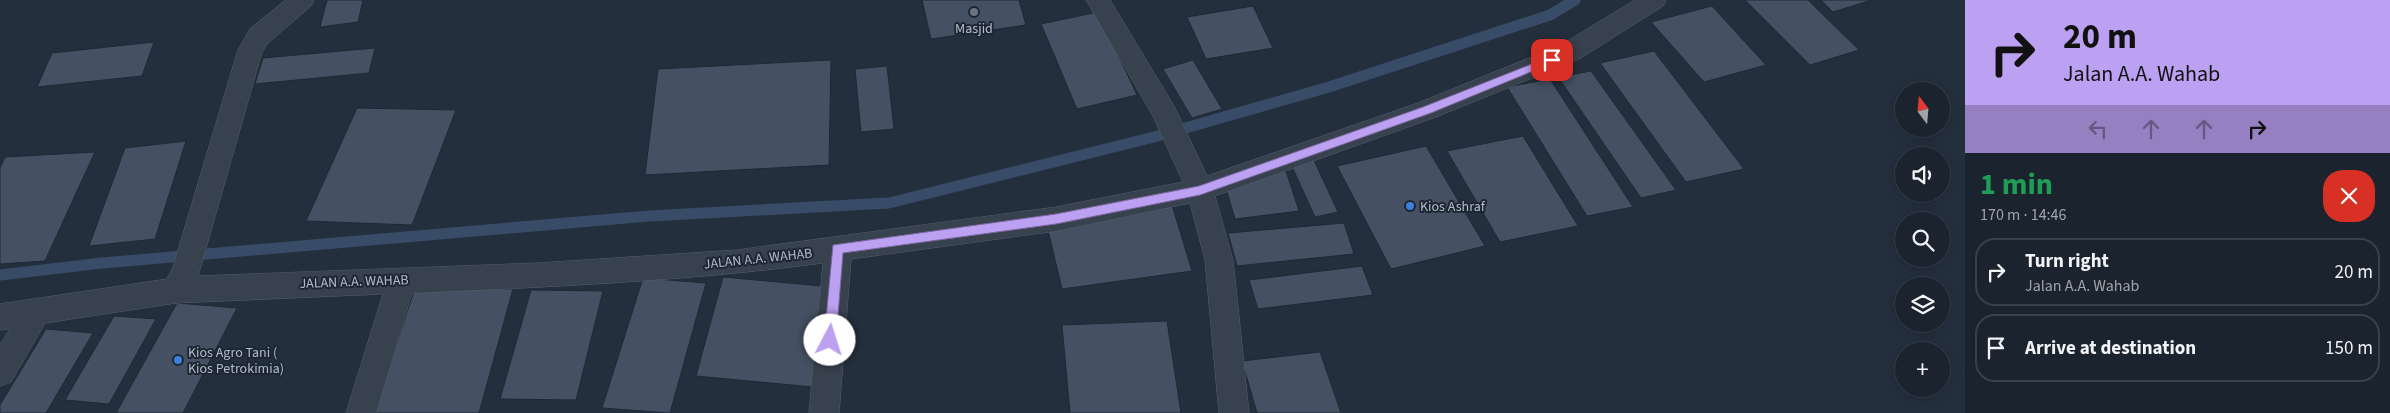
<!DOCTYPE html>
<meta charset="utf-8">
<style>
body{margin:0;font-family:"Source Sans 3",sans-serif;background:#282f3a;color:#f1f3f6;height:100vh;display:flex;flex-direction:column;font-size:19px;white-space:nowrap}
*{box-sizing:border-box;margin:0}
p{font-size:16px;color:#a0a4aa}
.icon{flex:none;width:28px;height:28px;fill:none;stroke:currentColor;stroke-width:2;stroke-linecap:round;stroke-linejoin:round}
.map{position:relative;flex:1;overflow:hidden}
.details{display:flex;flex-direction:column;background:#1b232e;width:425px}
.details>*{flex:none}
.guide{background:#bca0f2;color:#111;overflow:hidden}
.needle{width:32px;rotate:344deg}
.controls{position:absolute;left:1895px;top:82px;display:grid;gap:10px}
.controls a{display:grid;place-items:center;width:55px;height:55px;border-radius:50%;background:#1b232e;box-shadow:0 2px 12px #0003,0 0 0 1px #39404a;font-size:25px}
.pin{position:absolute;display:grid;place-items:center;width:42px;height:42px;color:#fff;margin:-21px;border-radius:10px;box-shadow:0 2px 8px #0006}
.me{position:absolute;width:55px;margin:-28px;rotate:5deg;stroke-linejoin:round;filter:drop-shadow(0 0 4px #0008)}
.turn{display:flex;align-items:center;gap:18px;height:105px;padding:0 15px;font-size:22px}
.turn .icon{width:65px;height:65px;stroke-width:2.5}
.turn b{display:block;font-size:35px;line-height:42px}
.lanes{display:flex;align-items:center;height:48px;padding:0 15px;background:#0003;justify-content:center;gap:25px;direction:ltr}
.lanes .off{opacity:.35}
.round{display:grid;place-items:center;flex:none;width:52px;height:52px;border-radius:20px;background:#282f3a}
.summary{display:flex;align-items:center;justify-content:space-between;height:85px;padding:0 15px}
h1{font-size:30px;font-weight:700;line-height:38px;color:#1e9e55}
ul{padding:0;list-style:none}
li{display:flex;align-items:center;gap:15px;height:68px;margin:0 10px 8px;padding:0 5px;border:2px solid #39404a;border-radius:20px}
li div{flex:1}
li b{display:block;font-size:19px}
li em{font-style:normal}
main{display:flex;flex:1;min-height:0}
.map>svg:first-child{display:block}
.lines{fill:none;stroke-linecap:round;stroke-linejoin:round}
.stream{stroke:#394c67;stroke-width:11}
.building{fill:#455162;stroke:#1f2835}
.minor-casing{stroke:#565f6c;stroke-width:1}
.minor{fill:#38414e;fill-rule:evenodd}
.route{fill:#bca0f2;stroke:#7a689d}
.worship-dot{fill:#6b7280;stroke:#1d2633;stroke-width:2}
.shop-dot{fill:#3f7fe0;stroke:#1d2633;stroke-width:2}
.labels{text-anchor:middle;stroke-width:4;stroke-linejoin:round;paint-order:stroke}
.poi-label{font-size:14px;fill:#b4bcc9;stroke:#1d2633;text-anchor:start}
.street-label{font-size:14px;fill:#b4bcc9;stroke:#1d2633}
</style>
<main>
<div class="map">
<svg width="1965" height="413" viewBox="0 0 1965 413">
<rect width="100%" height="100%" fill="#242f3e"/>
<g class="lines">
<polyline class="stream" points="0,275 102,263 649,216 889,203 1154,137 1329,87 1550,15 1575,0"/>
</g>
<g class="building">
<polygon points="327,0 363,0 358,22 320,27"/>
<polygon points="922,0 1019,0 1026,25 931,39"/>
<polygon points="1745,0 1808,0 1859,50 1810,65"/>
<polygon points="1821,0 1872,0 1833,12"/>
<polygon points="1253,6 1273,48 1206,59 1187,17"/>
<polygon points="1712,6 1766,65 1704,82 1651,22"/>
<polygon points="1098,12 1137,95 1077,109 1041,24"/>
<polygon points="154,42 142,76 37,87 52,53"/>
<polygon points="375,48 369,73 255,84 263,58"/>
<polygon points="1654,51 1744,169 1686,182 1600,63"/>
<polygon points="831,60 829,165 645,175 658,69"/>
<polygon points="1193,60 1222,109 1192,118 1163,69"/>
<polygon points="887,66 894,129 861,132 855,69"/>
<polygon points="1591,71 1676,190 1641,198 1558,77"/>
<polygon points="1550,79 1633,207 1587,216 1507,87"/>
<polygon points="357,108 456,110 412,225 306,221"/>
<polygon points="1523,136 1578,226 1500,242 1447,151"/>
<polygon points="186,141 155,239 89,246 125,148"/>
<polygon points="1426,146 1485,246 1391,269 1337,166"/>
<polygon points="95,152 45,261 0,264 0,168 5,157"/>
<polygon points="1312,156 1338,212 1315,217 1289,160"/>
<polygon points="1286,171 1299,211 1235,219 1223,178"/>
<polygon points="1172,205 1192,271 1062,289 1046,222"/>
<polygon points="1344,223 1354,254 1237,266 1228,233"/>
<polygon points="1362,266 1373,295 1258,309 1249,280"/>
<polygon points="723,277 833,287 813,387 696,376"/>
<polygon points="643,278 706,283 670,413 602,408"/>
<polygon points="415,288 513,289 479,413 374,413"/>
<polygon points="531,290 603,291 576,400 500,399"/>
<polygon points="177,303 237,308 183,413 116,413"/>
<polygon points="114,316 156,319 109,404 65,400"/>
<polygon points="1167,321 1181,413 1070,413 1062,325"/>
<polygon points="46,329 93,333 46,413 0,413 0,405"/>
<polygon points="1320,352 1341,413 1257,413 1242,361"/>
</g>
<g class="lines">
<g class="minor-casing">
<path id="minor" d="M 286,0 L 314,0 L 311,6 L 268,43 L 262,52 L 198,276 L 539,263 L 737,250 L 1056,207 L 1183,182 L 1153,116 L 1086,0 L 1110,0 L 1174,106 L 1207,176 L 1418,103 L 1561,45 L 1635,0 L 1666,0 L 1663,6 L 1579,59 L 1436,117 L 1215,196 L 1233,260 L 1249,413 L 1219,413 L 1205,260 L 1190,203 L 1056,231 L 851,259 L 839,413 L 809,413 L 823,263 C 687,281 549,287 412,293 L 376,413 L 346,413 L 383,294 L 176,303 L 45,323 L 11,382 L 0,386 L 0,345 L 10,329 L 0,330 L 0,304 L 167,279 L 173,267 L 238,50 L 250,29 Z"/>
</g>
<use href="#minor" class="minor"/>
</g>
<polygon class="route" points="1552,56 1557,60 1555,62 1431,113 1200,195 1056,224 843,253 836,340 834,344 830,346 826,344 824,340 833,245 1056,214 1199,186 1423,107"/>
<circle class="worship-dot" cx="974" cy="12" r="5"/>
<g class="shop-dot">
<circle cx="1410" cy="206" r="5"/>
<circle cx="178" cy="360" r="5"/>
</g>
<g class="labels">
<g class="poi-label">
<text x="974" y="33" text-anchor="middle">Masjid</text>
<text x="1420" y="211">Kios Ashraf</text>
<text x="188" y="357">Kios Agro Tani (<tspan x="188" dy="16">Kios Petrokimia)</tspan></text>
</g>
<g class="street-label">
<text transform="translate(758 258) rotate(-6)" y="5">JALAN A.A. WAHAB</text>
<text transform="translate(354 281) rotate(-2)" y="5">JALAN A.A. WAHAB</text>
</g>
</g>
</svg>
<div class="controls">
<a><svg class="needle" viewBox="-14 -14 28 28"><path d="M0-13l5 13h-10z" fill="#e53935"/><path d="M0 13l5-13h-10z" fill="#a0a4aa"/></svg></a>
<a><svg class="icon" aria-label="sound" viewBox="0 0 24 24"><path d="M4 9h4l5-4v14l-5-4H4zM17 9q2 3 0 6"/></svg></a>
<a><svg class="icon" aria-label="search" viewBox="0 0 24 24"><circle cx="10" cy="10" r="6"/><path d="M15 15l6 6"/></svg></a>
<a><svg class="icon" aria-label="layers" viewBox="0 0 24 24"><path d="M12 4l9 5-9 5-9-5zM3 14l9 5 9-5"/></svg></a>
<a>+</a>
</div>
<div class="pin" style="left:1552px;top:60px;background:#d93025"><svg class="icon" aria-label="arrive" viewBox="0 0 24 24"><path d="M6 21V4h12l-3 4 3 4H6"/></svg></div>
<svg class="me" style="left:830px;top:340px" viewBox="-20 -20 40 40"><circle r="19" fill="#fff"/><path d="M0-13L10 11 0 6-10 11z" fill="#bca0f2"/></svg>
</div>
<section class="details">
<div class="guide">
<div class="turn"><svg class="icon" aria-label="right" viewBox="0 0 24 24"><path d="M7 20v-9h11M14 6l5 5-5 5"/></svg><div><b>20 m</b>Jalan A.A. Wahab</div></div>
<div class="lanes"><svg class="icon off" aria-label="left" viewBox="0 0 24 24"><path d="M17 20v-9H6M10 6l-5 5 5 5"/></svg><svg class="icon off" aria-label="ahead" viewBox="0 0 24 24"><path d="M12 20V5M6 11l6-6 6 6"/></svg><svg class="icon off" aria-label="ahead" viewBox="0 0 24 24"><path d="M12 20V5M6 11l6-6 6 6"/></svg><svg class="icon" aria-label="right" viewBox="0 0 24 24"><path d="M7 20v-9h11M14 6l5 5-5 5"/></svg></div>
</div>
<div class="summary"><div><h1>1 min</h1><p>170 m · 14:46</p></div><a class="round" style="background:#d93025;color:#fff"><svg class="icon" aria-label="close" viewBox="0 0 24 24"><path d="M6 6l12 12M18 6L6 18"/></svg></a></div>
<ul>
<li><svg class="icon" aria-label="right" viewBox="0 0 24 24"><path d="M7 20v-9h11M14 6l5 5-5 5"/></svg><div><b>Turn right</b><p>Jalan A.A. Wahab</p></div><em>20 m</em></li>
<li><svg class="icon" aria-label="arrive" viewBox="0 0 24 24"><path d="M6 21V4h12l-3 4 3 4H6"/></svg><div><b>Arrive at destination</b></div><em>150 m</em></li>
</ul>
</section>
</main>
